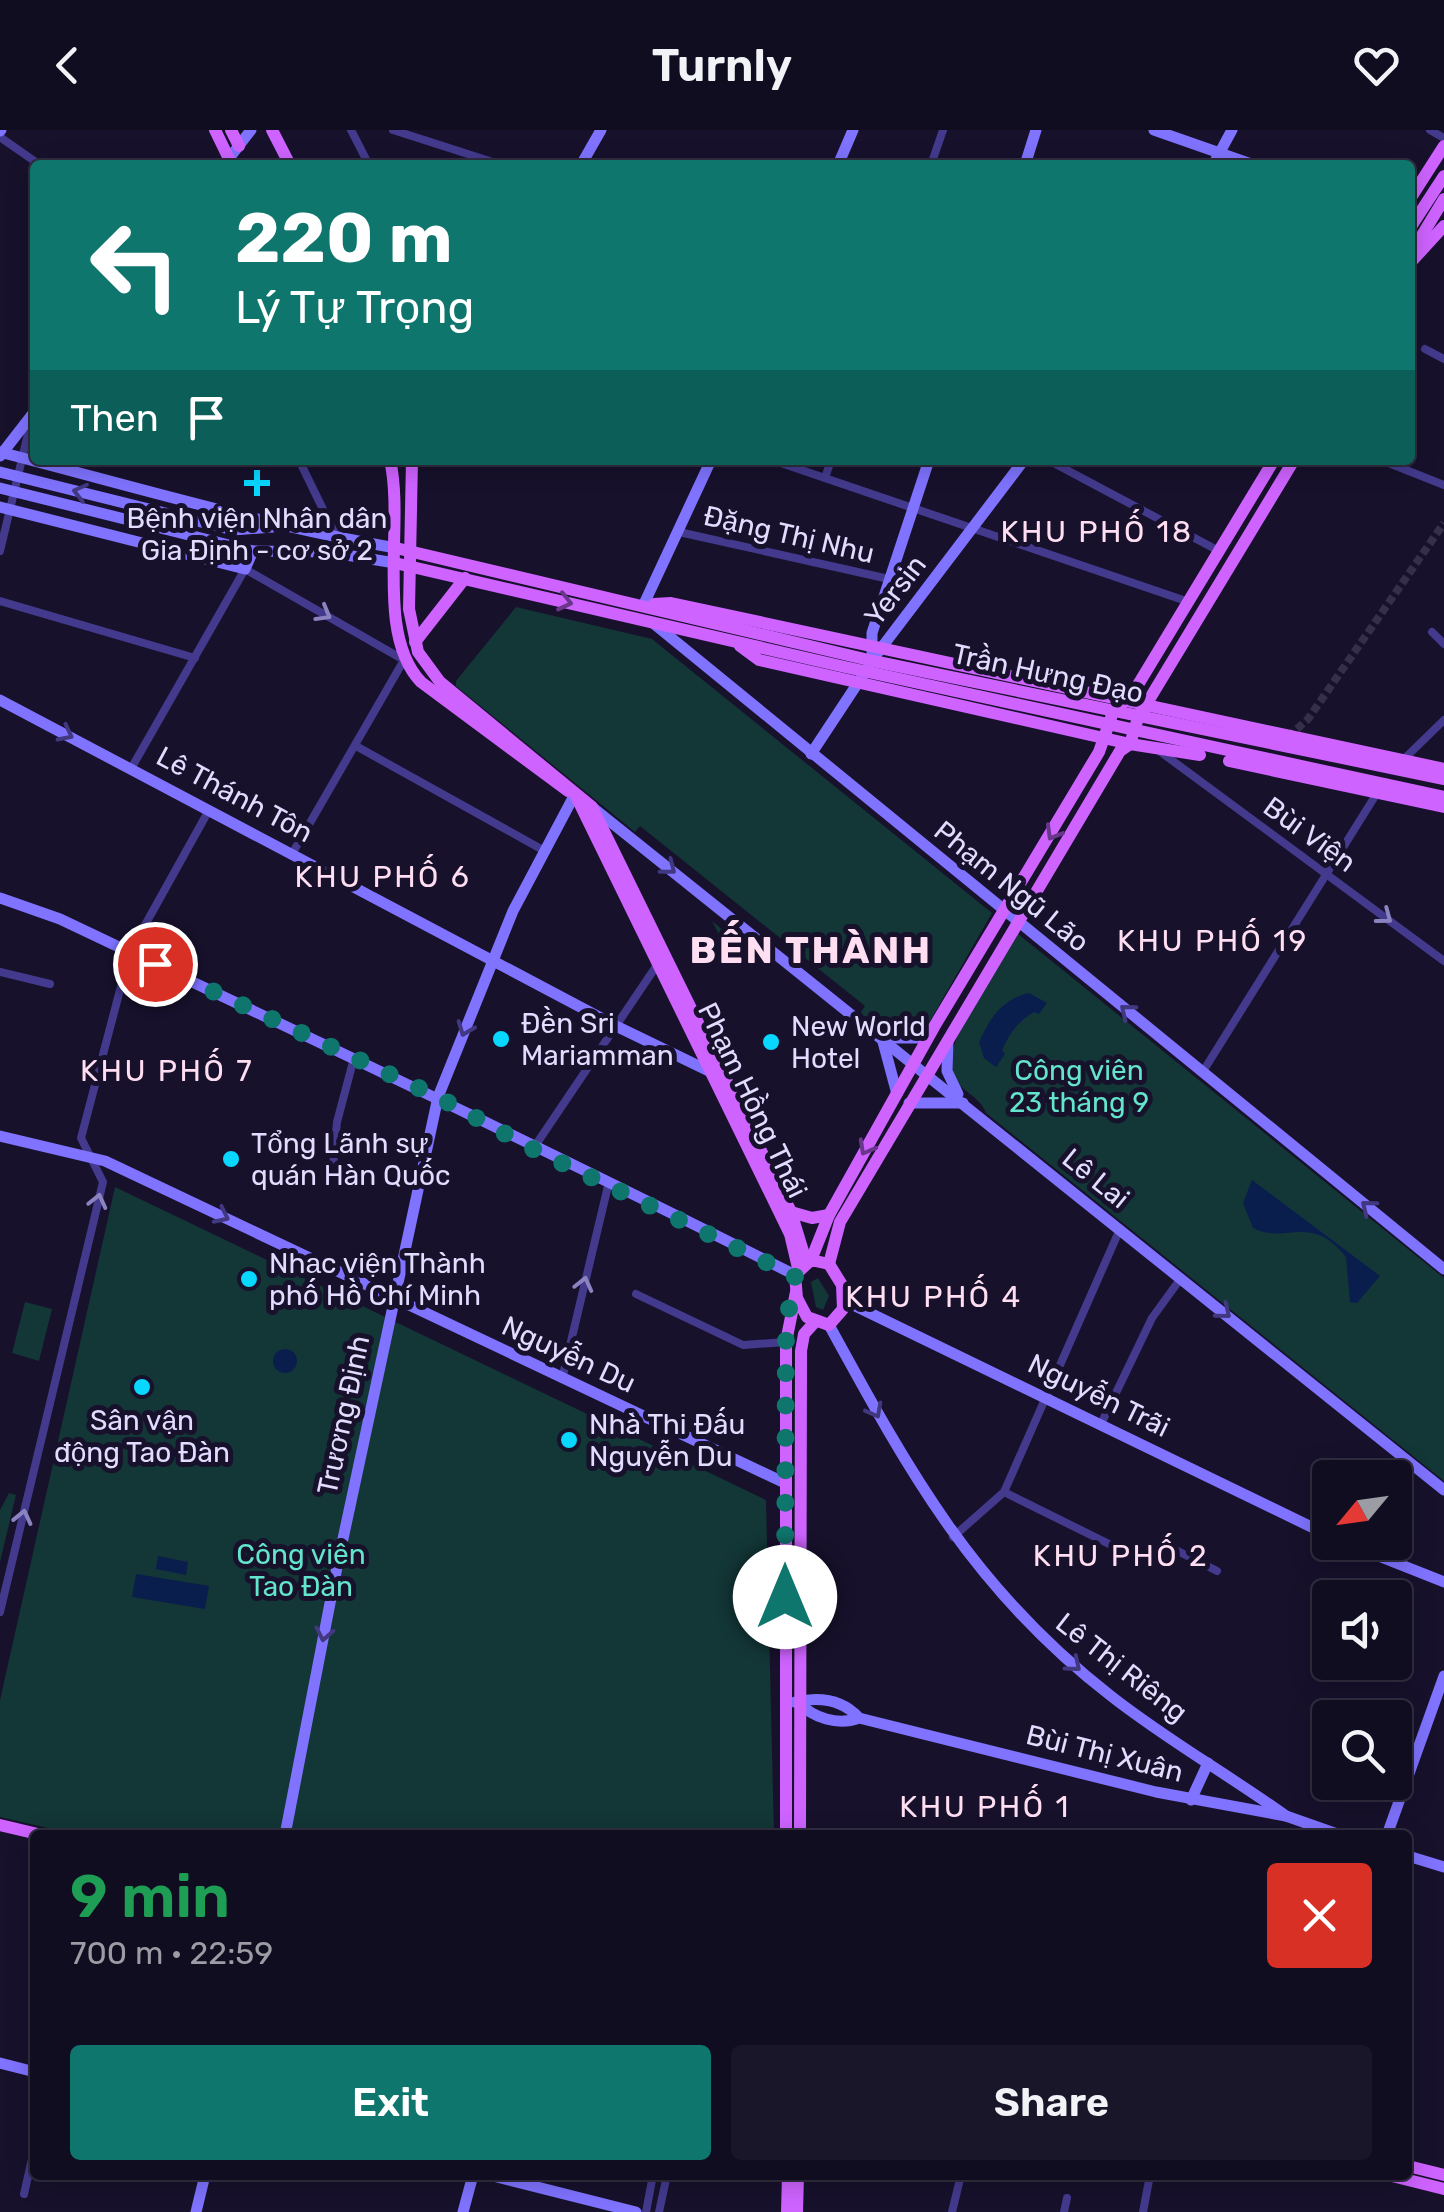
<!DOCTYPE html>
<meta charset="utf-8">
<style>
body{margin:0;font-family:Rubik,sans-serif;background:#1a162a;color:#f1f3f6;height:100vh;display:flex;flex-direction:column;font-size:38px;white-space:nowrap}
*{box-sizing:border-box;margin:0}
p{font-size:32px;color:#9c9ca5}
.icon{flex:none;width:55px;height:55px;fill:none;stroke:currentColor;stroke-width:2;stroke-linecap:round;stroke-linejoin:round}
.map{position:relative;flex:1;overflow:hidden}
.side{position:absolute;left:30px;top:1700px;width:1382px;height:350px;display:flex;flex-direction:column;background:#110d21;border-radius:10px;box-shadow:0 5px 25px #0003,0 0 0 2px #302d3f}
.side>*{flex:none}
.guide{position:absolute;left:30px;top:30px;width:1385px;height:305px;border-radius:10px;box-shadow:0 5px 25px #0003,0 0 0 2px #302d3f;background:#0f766e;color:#fff;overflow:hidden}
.needle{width:65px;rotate:241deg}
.fabs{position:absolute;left:1312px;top:1330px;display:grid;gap:20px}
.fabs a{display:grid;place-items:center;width:100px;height:100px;border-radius:10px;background:#110d21;box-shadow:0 5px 25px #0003,0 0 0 2px #302d3f;font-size:50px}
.pin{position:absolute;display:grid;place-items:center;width:85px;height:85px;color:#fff;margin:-42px;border:5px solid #fff;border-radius:50%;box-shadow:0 2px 10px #0007}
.me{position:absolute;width:110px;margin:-55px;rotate:0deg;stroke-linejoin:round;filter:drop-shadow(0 0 8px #0008)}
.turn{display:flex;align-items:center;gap:35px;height:210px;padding:0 40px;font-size:45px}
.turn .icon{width:130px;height:130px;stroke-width:2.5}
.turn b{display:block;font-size:70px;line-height:85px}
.then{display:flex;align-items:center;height:95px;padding:0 40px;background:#0003;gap:20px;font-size:38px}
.round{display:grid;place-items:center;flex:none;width:105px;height:105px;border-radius:10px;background:#1a162a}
.head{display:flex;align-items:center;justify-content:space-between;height:170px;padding:0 40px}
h1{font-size:60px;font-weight:600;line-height:75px;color:#1e9e55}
.primary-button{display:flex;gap:20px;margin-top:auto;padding:20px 40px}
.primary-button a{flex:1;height:115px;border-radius:10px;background:#0f766e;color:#fff;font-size:40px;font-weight:600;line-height:115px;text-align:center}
.primary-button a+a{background:#1a162a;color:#f1f3f6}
header{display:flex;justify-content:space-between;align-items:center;height:130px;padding:0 40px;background:#110d21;font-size:45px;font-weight:600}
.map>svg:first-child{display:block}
.green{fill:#133637}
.water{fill:#091e4d}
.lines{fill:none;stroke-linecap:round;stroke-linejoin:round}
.street-tunnel{stroke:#352f4c;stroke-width:8;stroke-dasharray:8 4;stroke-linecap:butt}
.street{stroke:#433a8d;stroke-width:8}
.secondary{stroke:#7f73ff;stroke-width:11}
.primary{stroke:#ce63ff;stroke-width:12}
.oneway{stroke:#413880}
.oneway2{stroke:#69368b}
.oneway3{stroke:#8b83c0}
.route{stroke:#0f766e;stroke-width:18;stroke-dasharray:0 32.4}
.poi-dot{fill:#08d7ff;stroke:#17112c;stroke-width:4}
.labels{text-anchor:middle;stroke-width:10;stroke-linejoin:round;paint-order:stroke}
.poi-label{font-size:28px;fill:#e2dcff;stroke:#17112c;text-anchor:start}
.street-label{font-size:28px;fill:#e2dcff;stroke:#17112c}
.park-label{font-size:28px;fill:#63e4cc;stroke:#17112c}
.neighbourhood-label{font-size:30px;letter-spacing:2.5px;fill:#ffdef1;stroke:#17112c}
.district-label{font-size:38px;font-weight:bold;letter-spacing:2.5px;fill:#ffdef1;stroke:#17112c}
</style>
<header><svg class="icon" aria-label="back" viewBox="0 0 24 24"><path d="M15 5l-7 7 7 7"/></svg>Turnly<svg class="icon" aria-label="heart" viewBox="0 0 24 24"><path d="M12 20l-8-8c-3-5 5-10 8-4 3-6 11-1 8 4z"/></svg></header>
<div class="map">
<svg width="1444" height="2082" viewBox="0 0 1444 2082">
<rect width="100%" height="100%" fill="#17112c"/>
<g class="green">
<polygon points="516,477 652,509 992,783 926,898 887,903 860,883 865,876 640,696 635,702 456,556 456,551"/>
<polygon points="712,791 756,828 742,835 733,832"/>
<path d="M 1017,803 L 1444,1148 L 1444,1351 L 986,983 C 980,965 956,960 951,942 C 943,911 1000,832 1017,803 Z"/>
<polygon points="115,1057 766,1370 774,1705 78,1705 0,1687 0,1570"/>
<polygon points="818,1148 829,1166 823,1180 816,1177 811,1152"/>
<polygon points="25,1172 52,1179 39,1231 12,1223"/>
<polygon points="9,1363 16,1365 0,1432 0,1380"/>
</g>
<g class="water">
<path d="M 1029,863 L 1047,873 L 1039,884 L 1034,882 C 1017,892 1010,903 1002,920 L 1005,924 L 996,937 L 984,928 L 979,912 C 990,888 1002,869 1029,863 Z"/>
<path d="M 1252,1050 L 1380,1146 L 1357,1173 L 1350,1172 L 1346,1127 C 1311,1082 1285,1115 1253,1098 L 1243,1073 Z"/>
<circle cx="285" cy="1231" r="12"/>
<polygon points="158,1426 188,1432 186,1445 156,1439"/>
<polygon points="136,1444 209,1456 205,1479 132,1467"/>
</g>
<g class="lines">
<polyline class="street-tunnel" points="1288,607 1308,589 1444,393"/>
<g class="street">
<polyline points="351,0 369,35"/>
<polyline points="393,0 502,35"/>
<polyline points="1430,0 1444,8"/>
<polyline points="0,7 40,35"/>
<polyline points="931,35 943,0"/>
<polyline points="1425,219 1444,229"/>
<polyline points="299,330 337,408"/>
<polyline points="772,330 1189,472"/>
<polyline points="1048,330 1219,421"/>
<polyline points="1381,330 1444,355"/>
<polyline points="825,348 831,330"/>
<polyline points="679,402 889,449"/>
<polyline points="0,421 32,287"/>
<polyline points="0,471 195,528"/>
<polyline points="1432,502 1444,514"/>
<polyline points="356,616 543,720"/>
<polyline points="1158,620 1444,831"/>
<polyline points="1403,630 1444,590"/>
<polyline points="132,637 245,439 404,530 292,724"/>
<polyline points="0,842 50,854"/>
<polyline points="1202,943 1377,663"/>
<polyline points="533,1019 659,832"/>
<polyline points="333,1036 337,992 354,928"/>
<polyline points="636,1164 743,1215 786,1212"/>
<polyline points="562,1249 608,1056"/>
<polyline points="1101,1294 1152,1188 1181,1148"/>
<polyline points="1004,1362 1113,1416"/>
<polyline points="953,1407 1004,1362 1120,1099"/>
<polyline points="1162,1413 1217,1441"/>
<polyline points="0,1482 103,1052 81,1008 130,822 209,680"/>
<polyline points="24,2064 35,2016"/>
<polyline points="646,2082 653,2045"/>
<polyline points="659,2082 667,2045"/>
<polyline points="952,2082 961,2045"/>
<polyline points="1064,2082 1067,2068"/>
<polyline points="1143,2082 1150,2045"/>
</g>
<g class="secondary">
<polyline points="1154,0 1254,35"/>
<polyline points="0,1 1,0"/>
<polyline points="224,35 251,0"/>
<polyline points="581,35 601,0"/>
<polyline points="838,35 853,0"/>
<polyline points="1025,35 1036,0"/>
<polyline points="1213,35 1232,0"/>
<path d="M 0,322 C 132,356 262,395 396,418"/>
<polyline points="0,326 35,281"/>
<polyline points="0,342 233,400 273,397"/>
<polyline points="0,358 253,421 328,422 395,433"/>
<polyline points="0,377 245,439 253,421"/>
<polyline points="643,476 711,330"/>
<polyline points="653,493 1444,1139"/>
<polyline points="872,522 872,503 929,330"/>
<polyline points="0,570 618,897 711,942"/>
<polyline points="811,624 879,521 1024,330"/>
<polyline points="592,677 1444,1360"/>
<path d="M 0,768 L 60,789 C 306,906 552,1022 795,1145"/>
<polyline points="882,908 897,964"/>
<polyline points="882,908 918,908 934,897"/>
<polyline points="948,911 947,941 958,964"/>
<polyline points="909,973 963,973"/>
<polyline points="0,1006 105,1031 785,1353"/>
<polyline points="845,1171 1330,1406"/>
<path d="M 829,1195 C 910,1343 974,1460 1111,1566 C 1167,1610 1229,1645 1286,1686"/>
<polyline points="1343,1412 1444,1452"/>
<path d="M 795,1572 C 818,1567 842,1569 859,1588"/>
<path d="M 798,1572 C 813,1588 838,1596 859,1588 L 1156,1662 L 1286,1686 L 1340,1705"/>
<polyline points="1191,1670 1208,1633"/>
<polyline points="285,1705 338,1432 438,967 513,781 575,664"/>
<polyline points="1387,1705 1444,1546"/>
<polyline points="1408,1726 1444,1737"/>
<polyline points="0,1933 35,1942"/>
<polyline points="489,2045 636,2082"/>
<polyline points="196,2082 205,2045"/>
<polyline points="463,2082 473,2045"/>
</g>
<g class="primary">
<polyline points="215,0 232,35"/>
<polyline points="231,0 239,16"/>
<polyline points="272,0 290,35"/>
<polyline points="1410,69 1444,16"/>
<polyline points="1410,98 1444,46"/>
<polyline points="1410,125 1444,69"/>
<polyline points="1410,133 1444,96"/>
<path d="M 390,330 C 405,394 374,503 421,552 L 568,661"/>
<polyline points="412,330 409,479 418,522 440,552 592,677 791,1082 806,1131"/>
<polyline points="396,418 873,531 1444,649"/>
<polyline points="395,433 845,537 1444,667"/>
<polyline points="654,474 671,473 1444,639"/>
<polyline points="415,512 465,448"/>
<polyline points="740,516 759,530 1130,614 1200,625"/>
<polyline points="1229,631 1444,677"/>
<polyline points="576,666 790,1104 798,1138"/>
<polyline points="791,1082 812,1088 829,1085"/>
<polyline points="811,1130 829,1085 934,897 1099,622 1113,582 1133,563 1274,330"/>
<polygon points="811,1130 829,1134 842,1155 843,1179 829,1195 807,1187 797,1168 795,1145"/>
<polyline points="829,1134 840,1092 1120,621 1130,614 1138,588 1294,330"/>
<polyline points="0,1695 42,1705"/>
<polyline points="786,1705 786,1212 796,1162"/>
<polyline points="800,1705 801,1221 804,1204 814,1193"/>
<polyline points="1408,2036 1444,2045"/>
<polyline points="1388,2045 1444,2059"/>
<polyline points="787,2082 788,2045"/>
<polyline points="797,2082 798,2045"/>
</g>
</g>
<defs><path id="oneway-chevron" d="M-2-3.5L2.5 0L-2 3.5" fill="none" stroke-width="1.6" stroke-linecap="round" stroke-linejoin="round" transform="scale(2.5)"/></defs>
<g class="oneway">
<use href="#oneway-chevron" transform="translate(80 362) rotate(-166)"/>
<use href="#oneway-chevron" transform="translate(66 604) rotate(27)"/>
<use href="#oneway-chevron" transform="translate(669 738) rotate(38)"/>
<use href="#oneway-chevron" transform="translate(1127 881) rotate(-141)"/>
<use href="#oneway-chevron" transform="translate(465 899) rotate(111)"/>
<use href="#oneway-chevron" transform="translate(1368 1077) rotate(-141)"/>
<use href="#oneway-chevron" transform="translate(222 1086) rotate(26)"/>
<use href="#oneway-chevron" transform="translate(1224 1182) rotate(39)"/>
<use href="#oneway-chevron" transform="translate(875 1281) rotate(62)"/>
<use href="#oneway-chevron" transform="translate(324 1504) rotate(101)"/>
<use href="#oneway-chevron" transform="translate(1074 1535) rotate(40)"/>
</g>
<g class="oneway2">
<use href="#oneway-chevron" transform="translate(565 472) rotate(13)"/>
<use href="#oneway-chevron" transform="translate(1053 703) rotate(120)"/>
<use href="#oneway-chevron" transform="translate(866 1018) rotate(119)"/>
</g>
<g class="oneway3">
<use href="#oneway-chevron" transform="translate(324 484) rotate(30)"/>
<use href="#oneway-chevron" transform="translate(1385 787) rotate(37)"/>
<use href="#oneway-chevron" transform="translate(98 1071) rotate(-76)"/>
<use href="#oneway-chevron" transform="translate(584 1154) rotate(-76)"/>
<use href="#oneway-chevron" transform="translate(23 1387) rotate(-77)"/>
</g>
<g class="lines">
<polyline class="route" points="155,834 438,967 533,1019 795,1146 786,1195 785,1467"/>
</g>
<g class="poi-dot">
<path d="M252 338h10v10h10v10h-10v10h-10v-10h-10v-10h10z"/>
<circle cx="501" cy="909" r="10"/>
<circle cx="771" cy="912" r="10"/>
<circle cx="231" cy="1029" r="10"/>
<circle cx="249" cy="1149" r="10"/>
<circle cx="142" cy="1257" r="10"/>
<circle cx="569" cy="1310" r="10"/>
</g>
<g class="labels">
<g class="poi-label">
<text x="257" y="398" text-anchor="middle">Bệnh viện Nhân dân<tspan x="257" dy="32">Gia Định - cơ sở 2</tspan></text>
<text x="521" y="903">Đền Sri<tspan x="521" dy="32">Mariamman</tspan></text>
<text x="791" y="906">New World<tspan x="791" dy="32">Hotel</tspan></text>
<text x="251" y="1023">Tổng Lãnh sự<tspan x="251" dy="32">quán Hàn Quốc</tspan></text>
<text x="269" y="1143">Nhạc viện Thành<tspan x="269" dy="32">phố Hồ Chí Minh</tspan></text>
<text x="142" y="1300" text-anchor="middle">Sân vận<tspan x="142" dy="32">động Tao Đàn</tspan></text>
<text x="589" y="1304">Nhà Thi Đấu<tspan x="589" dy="32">Nguyễn Du</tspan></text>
</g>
<g class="street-label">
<text transform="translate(789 404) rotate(13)" y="10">Ðặng Thị Nhu</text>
<text transform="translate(895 460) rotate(-52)" y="10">Yersin</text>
<text transform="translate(1048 543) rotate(12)" y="10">Trần Hưng Đạo</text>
<text transform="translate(235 664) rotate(28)" y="10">Lê Thánh Tôn</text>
<text transform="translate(1310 704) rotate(36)" y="10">Bùi Viện</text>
<text transform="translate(1012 756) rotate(39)" y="10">Phạm Ngũ Lão</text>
<text transform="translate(753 970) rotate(64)" y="10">Phạm Hồng Thái</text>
<text transform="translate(1096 1048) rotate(39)" y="10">Lê Lai</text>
<text transform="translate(569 1224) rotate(25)" y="10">Nguyễn Du</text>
<text transform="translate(1099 1265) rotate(26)" y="10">Nguyễn Trãi</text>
<text transform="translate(343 1285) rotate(-78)" y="10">Trương Định</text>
<text transform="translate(1122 1537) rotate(38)" y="10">Lê Thị Riêng</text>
<text transform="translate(1105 1623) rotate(14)" y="10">Bùi Thị Xuân</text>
</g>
<g class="park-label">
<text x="1079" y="950">Công viên<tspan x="1079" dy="32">23 tháng 9</tspan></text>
<text x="301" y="1434">Công viên<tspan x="301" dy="32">Tao Đàn</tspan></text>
</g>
<g class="neighbourhood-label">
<text x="1097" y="412">KHU PHỐ 18</text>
<text x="383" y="757">KHU PHỐ 6</text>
<text x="1213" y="821">KHU PHỐ 19</text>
<text x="167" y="951">KHU PHỐ 7</text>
<text x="934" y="1177">KHU PHỐ 4</text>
<text x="1121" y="1436">KHU PHỐ 2</text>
<text x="985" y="1687">KHU PHỐ 1</text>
</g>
<g class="district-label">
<text x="811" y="833">BẾN THÀNH</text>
</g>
</g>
</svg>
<div class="fabs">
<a><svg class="needle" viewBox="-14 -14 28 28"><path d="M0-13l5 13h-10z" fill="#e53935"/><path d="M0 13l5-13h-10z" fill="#9c9ca5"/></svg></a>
<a><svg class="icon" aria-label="sound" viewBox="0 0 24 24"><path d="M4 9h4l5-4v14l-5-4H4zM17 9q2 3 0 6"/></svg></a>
<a><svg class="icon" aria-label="search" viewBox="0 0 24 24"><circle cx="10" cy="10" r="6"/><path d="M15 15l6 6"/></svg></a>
</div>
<div class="pin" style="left:155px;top:834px;background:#d93025"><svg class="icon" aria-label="arrive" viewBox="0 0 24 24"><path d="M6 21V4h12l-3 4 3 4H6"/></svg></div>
<svg class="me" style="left:785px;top:1467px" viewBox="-20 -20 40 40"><circle r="19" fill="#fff"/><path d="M0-13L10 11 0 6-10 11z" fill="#0f766e"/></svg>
<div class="guide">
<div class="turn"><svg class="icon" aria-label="left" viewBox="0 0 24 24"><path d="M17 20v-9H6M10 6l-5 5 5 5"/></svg><div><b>220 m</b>Lý Tự Trọng</div></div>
<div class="then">Then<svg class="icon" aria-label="arrive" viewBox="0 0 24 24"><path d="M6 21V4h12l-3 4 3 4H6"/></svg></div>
</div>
<section class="side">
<div class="head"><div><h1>9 min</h1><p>700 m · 22:59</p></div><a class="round" style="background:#d93025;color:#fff"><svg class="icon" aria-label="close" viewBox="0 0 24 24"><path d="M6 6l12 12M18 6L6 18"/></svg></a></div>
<div class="primary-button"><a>Exit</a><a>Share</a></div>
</section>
</div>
